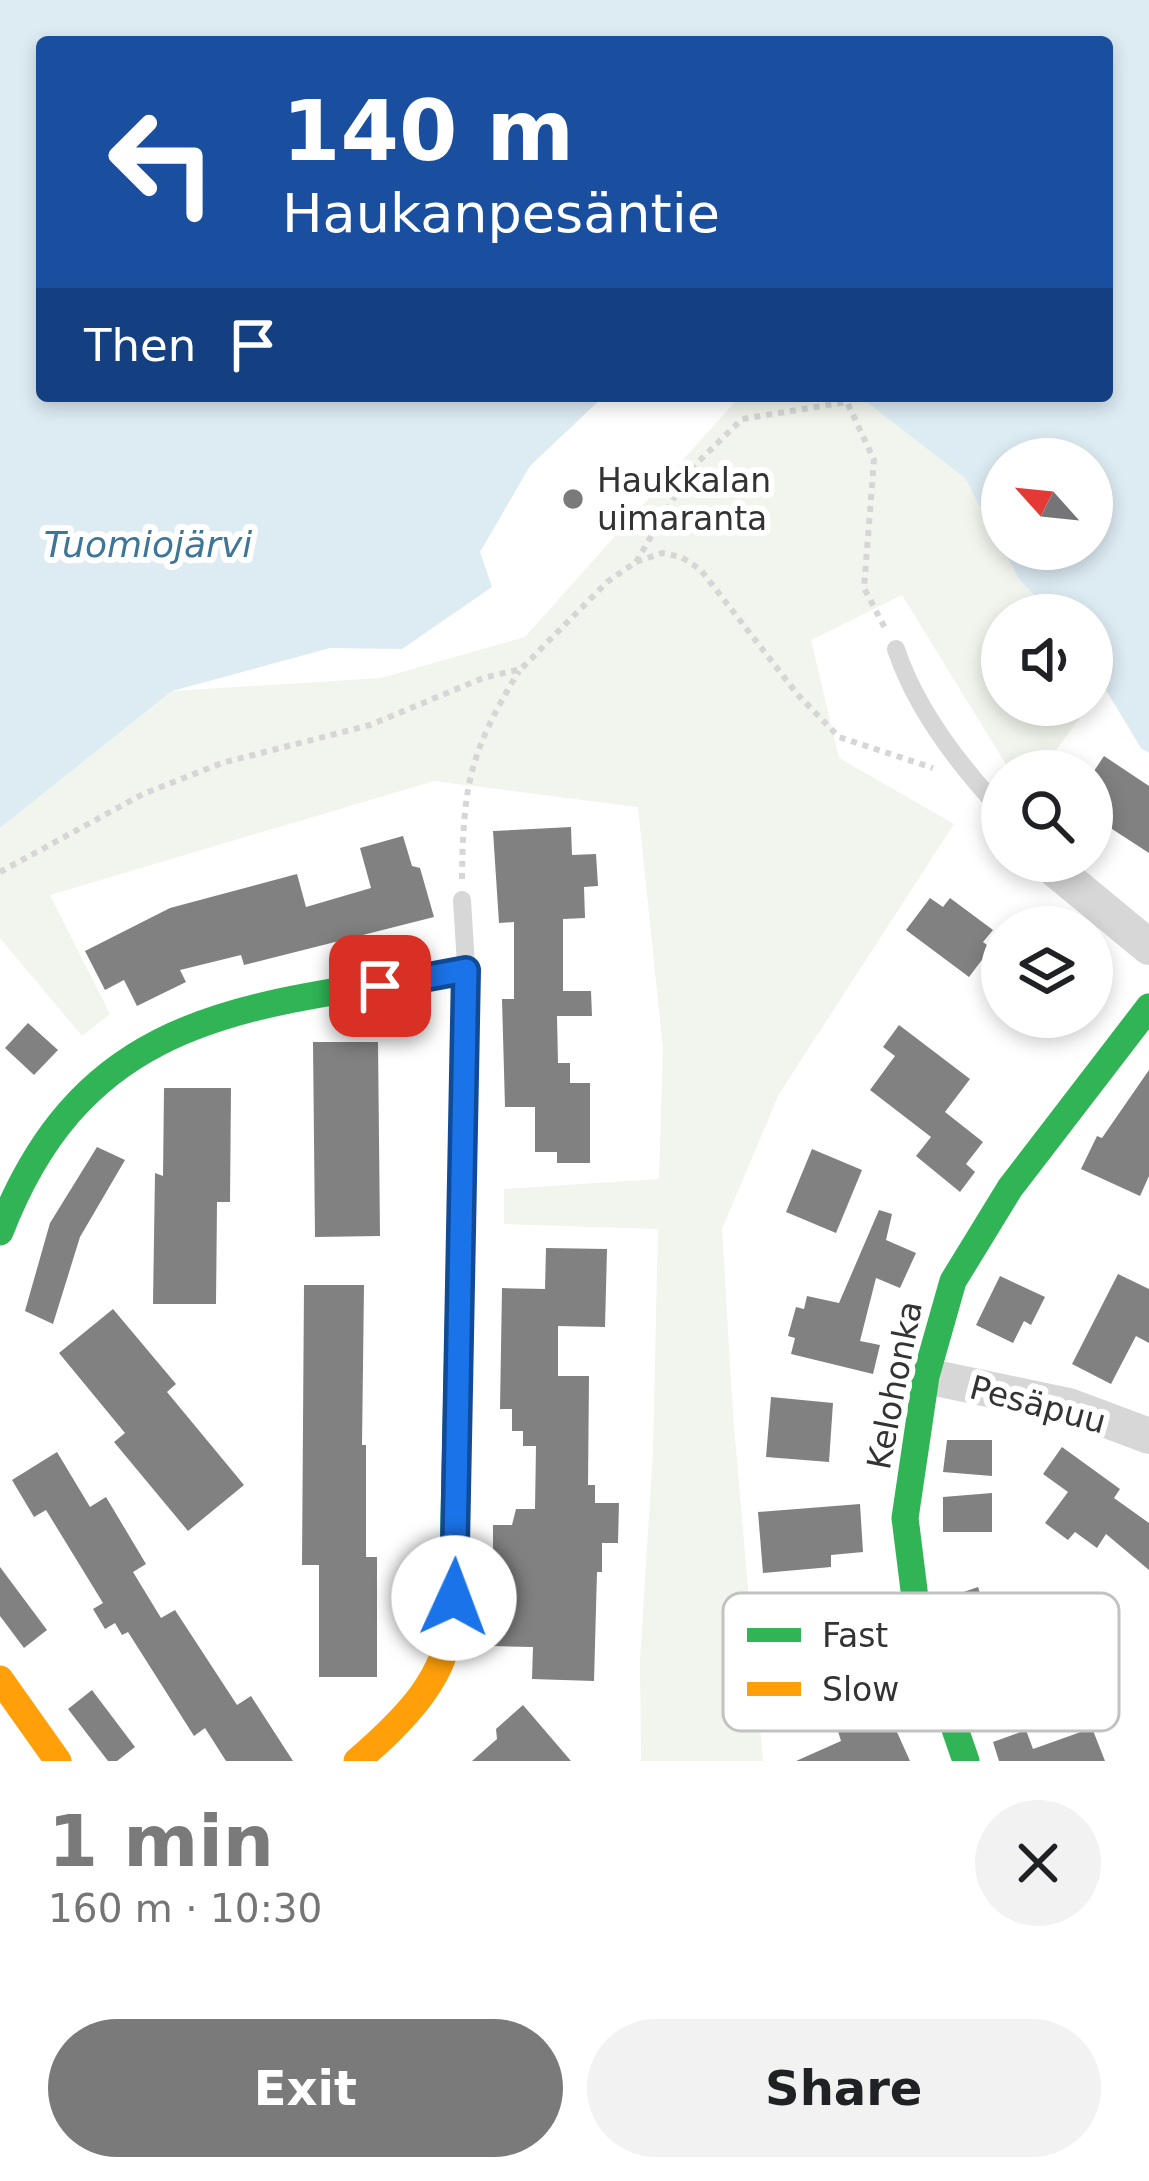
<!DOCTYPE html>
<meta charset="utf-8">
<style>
body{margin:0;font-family:"DejaVu Sans",sans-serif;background:#f2f2f2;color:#202124;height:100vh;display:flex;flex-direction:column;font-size:45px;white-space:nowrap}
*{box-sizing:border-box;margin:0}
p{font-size:39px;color:#757577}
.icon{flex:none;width:66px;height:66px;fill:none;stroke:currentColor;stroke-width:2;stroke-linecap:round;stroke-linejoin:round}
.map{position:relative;height:1761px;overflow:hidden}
.sheet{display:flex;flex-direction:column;background:#fff;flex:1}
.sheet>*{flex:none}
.hud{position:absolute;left:36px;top:36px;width:1077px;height:366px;border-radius:12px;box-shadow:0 6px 18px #0003;background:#1a4fa0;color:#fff;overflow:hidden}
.needle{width:78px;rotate:297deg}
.tools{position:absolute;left:981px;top:438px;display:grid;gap:24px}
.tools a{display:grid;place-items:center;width:132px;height:132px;border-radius:50%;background:#fff;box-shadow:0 6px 18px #0003;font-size:60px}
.pin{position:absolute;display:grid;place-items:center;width:102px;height:102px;color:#fff;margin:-51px;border-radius:24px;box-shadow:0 6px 18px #0006}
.me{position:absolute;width:132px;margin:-66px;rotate:2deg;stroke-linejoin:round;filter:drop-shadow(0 0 9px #0008)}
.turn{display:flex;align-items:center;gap:42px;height:252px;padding:0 48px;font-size:54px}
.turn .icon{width:156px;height:156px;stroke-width:2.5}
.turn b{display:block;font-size:84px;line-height:102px}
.then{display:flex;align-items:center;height:114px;padding:0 48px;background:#0003;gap:24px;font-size:45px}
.round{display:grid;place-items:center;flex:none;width:126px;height:126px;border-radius:63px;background:#f2f2f2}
.overview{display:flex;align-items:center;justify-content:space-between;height:204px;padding:0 48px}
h1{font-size:72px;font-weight:600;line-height:90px;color:#7a7a7a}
.cta{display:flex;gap:24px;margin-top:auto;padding:24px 48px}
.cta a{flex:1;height:138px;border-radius:72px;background:#7a7a7a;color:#fff;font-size:48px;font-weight:600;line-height:138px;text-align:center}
.cta a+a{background:#f2f2f2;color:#202124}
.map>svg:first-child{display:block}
.green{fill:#f1f5ed}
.water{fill:#ddebf3}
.building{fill:#818181}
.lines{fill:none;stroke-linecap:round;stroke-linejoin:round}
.path{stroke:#d6d6d6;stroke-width:6;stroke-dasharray:6 6;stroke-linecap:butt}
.lane{stroke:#d7d7d7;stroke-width:18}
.street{stroke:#d7d7d7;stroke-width:36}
.fast{stroke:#30b455;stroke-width:27}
.slow{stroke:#ff9f0a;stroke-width:27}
.route-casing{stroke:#114b97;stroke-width:30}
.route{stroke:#1a73e8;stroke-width:21}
.poi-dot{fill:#7a7a7a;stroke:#fff;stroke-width:4.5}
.labels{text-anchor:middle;stroke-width:12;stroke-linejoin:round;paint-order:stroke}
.poi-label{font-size:33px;fill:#333;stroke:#fff;text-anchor:start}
.street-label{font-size:33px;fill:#333;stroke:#fff}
.water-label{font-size:36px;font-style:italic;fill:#3f7597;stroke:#fff}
.key{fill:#fff;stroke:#c2c2c2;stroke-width:3}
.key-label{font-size:33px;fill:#333}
</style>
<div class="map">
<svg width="1149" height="1761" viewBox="0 0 1149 1761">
<rect width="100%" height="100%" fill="#fff"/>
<polygon class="green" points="740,396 868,399 965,478 1019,579 1053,615 1002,615 1002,705 1089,705 1041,771 1010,771 902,595 811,640 839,758 954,824 779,1094 722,1229 733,1415 763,1761 641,1761 640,1660 653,1452 658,1229 504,1224 504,1189 659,1179 663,1049 638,807 434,781 50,895 110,1014 82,1036 0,938 0,828 172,691 381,678 525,637"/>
<polygon class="water" points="0,0 1149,0 1149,753 1141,748 1092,667 1092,615 1053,615 1019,579 1003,549 1092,549 1092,459 1002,459 1002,548 965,478 859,396 1107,396 1107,42 42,42 42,396 604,396 530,466 480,552 492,587 402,649 330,648 172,691 0,828"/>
<g class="building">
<polygon points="1104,756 1149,786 1149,853 1092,816 1092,774"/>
<polygon points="571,827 572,855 596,854 598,886 584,887 585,918 563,919 563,991 591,991 592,1016 557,1016 558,1063 570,1063 570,1083 590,1083 590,1163 557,1163 557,1152 535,1152 535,1107 505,1107 502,999 514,999 514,922 499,923 493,831"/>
<polygon points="403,836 412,866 420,868 434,917 244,965 241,955 180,970 186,982 137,1006 124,980 105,990 85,951 170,908 297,874 306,907 371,888 360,848"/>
<polygon points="930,898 943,907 950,898 993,930 983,942 991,948 969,977 906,930"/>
<polygon points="28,1023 58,1050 34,1075 5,1048"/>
<polygon points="899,1025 970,1079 945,1112 983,1142 966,1164 975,1172 960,1192 916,1156 931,1137 870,1090 895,1056 883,1047"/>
<polygon points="313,1042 378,1042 380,1236 315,1237"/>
<polygon points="1149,1070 1149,1176 1140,1196 1081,1169 1097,1136 1102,1138"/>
<polygon points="164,1088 231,1088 230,1202 217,1202 216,1304 153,1304 155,1173 163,1176"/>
<polygon points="97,1147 125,1160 80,1237 53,1324 25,1311 50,1223"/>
<polygon points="812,1149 862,1170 836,1233 786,1212"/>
<polygon points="879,1210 892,1214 886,1240 916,1253 900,1288 876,1278 860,1341 880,1345 873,1374 791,1354 795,1338 788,1336 796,1307 804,1309 807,1296 839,1303"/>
<polygon points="546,1248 607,1249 605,1327 558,1326 558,1376 589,1376 588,1485 595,1485 595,1503 619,1503 618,1543 602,1543 602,1572 597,1572 594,1681 532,1679 533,1647 493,1646 493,1525 512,1525 516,1509 535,1509 536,1446 523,1446 523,1431 512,1431 512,1409 500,1409 502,1288 545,1289"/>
<polygon points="1118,1274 1149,1289 1149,1343 1136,1336 1111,1384 1072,1364"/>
<polygon points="1000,1276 1045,1297 1031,1325 1024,1321 1013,1343 976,1325"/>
<polygon points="304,1285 364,1285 362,1445 366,1445 366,1557 377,1557 377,1677 319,1677 319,1565 302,1565"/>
<polygon points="113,1309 176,1384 167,1392 244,1485 188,1531 114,1442 125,1433 59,1353"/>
<polygon points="771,1397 833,1403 829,1462 766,1457"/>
<polygon points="947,1440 992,1440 992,1476 943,1472"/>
<polygon points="1062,1447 1120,1489 1114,1498 1149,1523 1149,1570 1106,1534 1097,1548 1075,1532 1068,1540 1045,1523 1068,1492 1043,1474"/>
<polygon points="57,1452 90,1507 106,1497 146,1564 133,1572 161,1618 175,1610 237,1705 251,1696 293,1761 226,1761 205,1728 194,1736 128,1632 122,1635 115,1623 105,1629 93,1609 103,1603 46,1510 34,1517 12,1480"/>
<polygon points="992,1493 992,1532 943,1532 943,1497"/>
<polygon points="860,1504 863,1552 831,1555 831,1567 763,1573 758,1512"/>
<polygon points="0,1567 47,1630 24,1648 0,1616"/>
<polygon points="978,1587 981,1596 992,1592 1006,1627 1025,1621 1044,1677 1034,1681 1037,1690 1015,1698 1007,1671 993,1676 977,1628 960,1634 946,1598"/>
<polygon points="92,1690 135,1747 117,1761 108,1761 68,1709"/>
<polygon points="523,1705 571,1761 472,1761 497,1739 496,1729"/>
<polygon points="887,1710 910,1761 796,1761 841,1741 837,1728"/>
<polygon points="1092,1728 1105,1761 999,1761 993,1742 1026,1730 1033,1749"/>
</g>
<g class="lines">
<g class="path">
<polyline points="636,562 691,469 742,419 847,402 874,460 864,588 886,630"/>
<polyline points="0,872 143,794 222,763 370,725 483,678 521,669 607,582 636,562 662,553 681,557 700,569 798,695 839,737 933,768"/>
<path d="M 462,879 C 463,784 470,752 519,671"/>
</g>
<g class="lane">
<path d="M 896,649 C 916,710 959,765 1002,811"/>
<polyline points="462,900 466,965"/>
</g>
<g class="street">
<polyline points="1045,861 1149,947"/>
<polyline points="926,1376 1069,1406 1149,1436"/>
</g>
<g class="fast">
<path d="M 0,1232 C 88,1004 256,1007 466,970 L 452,1611"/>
<polyline points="966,1761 918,1622 905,1518 926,1376 953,1281 1010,1188 1149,1007"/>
</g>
<g class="slow">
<polyline points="0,1679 58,1761"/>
<path d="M 357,1761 C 403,1721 451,1676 452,1611"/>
</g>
</g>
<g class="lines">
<g class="route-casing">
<polyline id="route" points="380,986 466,970 454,1598"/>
</g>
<use href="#route" class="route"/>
</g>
<circle class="poi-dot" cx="573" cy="499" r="12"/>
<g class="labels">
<g class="poi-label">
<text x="597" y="492">Haukkalan<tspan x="597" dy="38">uimaranta</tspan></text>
</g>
<g class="street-label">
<text transform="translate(894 1385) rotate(-79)" y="12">Kelohonka</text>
<text transform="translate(1038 1404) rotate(15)" y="12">Pesäpuu</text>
</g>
<g class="water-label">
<text x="148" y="557">Tuomiojärvi</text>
</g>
</g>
<rect x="723" y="1593" width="396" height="138" rx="18" class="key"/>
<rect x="747" y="1628" width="54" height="14" fill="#30b455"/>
<rect x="747" y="1682" width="54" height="14" fill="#ff9f0a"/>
<g class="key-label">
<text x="822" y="1647">Fast</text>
<text x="822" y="1701">Slow</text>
</g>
</svg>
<div class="tools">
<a><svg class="needle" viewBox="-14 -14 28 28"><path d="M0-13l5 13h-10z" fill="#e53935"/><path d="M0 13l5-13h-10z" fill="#757577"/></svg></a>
<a><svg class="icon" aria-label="sound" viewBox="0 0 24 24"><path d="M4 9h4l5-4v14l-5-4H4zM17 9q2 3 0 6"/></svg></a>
<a><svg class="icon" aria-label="search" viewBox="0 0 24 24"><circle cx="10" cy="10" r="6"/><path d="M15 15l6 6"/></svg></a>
<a><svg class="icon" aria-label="layers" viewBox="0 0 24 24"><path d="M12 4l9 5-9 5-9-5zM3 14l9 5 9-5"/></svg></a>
</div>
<div class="pin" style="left:380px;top:986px;background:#d93025"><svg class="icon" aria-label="arrive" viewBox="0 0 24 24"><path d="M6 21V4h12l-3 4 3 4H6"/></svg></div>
<svg class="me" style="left:454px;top:1598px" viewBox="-20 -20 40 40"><circle r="19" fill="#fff"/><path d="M0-13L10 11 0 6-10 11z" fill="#1a73e8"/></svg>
<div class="hud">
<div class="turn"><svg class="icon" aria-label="left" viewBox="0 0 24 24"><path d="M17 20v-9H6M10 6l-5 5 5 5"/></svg><div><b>140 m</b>Haukanpesäntie</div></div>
<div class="then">Then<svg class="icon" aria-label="arrive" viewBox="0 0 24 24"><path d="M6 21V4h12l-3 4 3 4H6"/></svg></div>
</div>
</div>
<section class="sheet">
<div class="overview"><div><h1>1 min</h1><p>160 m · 10:30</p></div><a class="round"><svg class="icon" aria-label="close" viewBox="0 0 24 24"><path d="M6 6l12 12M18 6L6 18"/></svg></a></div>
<div class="cta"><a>Exit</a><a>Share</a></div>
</section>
